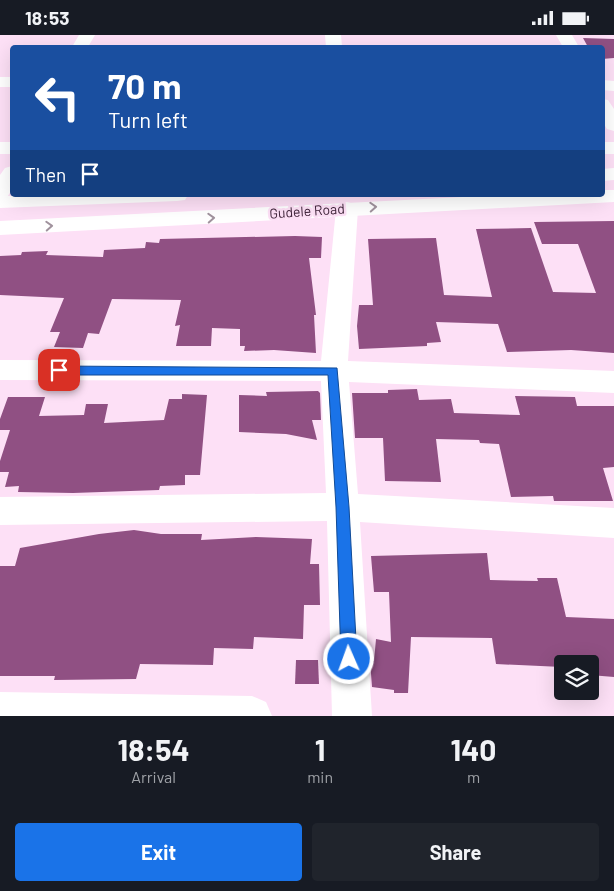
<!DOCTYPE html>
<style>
body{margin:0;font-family:Barlow,sans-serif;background:#20242c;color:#f1f3f6;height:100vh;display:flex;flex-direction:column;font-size:19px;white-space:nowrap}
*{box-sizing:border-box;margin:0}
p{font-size:16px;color:#9ea1a6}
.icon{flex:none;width:28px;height:28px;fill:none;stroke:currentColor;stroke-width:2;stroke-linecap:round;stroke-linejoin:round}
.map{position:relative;height:681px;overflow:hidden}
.panel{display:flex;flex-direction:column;background:#171b24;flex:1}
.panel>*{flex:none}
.guide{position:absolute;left:10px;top:10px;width:595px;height:152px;border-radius:5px;box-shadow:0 5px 20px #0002;background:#1a4fa0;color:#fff;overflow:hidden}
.fabs{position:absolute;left:554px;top:620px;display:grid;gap:10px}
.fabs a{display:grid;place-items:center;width:45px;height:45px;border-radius:5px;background:#171b24;box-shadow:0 5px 20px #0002;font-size:25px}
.pin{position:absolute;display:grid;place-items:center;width:42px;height:42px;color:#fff;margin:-21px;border-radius:10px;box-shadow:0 2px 8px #0006}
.me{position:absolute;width:55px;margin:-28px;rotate:358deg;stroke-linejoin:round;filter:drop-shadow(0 0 4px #0008)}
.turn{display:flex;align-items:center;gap:18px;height:105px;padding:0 15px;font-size:22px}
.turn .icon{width:65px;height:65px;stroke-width:2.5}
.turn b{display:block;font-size:35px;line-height:42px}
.then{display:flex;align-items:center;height:48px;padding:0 15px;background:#0003;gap:10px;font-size:19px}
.eta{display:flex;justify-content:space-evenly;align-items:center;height:85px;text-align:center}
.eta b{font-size:30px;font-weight:700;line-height:35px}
.button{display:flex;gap:10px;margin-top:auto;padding:10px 15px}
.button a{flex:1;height:58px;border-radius:5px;background:#1a73e8;color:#fff;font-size:20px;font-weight:700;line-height:58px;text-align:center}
.button a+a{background:#20242c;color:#f1f3f6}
.status{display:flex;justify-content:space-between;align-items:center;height:35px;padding:0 25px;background:#171b24;direction:ltr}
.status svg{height:14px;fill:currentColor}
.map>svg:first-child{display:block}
.building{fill:#905083}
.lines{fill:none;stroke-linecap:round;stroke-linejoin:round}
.minor{fill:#fff;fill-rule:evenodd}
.trunk{fill:#fff;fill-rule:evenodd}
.oneway{stroke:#a0929d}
.route{fill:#1a73e8;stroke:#114b97}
.labels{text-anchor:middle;stroke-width:5;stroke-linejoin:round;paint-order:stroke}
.far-street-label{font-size:14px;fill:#41253b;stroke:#fde0f6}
</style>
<div class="status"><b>18:53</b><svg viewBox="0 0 49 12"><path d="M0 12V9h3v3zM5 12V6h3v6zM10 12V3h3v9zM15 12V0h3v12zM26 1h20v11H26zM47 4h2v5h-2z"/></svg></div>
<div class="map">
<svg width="614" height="681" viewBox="0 0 614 681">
<rect width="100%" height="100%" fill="#fde0f6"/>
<g class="building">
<polygon points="583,3 614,4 614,23 602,24 602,12 588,12"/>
<polygon points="614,186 614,318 571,315 507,317 498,289 436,287 441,307 427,308 427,311 359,314 357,291 359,270 373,270 368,204 436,203 444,260 492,262 476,194 531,193 553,257 596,258 578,209 542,209 534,187"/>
<polygon points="295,201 322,202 321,223 309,223 316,280 314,280 316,318 274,315 244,316 245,311 240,311 240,294 212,293 211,311 176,311 180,290 175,291 181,265 112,264 99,299 88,298 83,313 54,312 60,297 50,297 64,263 0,260 0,221 21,220 22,217 48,216 46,220 103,222 104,215 145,213 146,207 159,208 160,204"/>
<polygon points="417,354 419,365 451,364 454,378 520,380 515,361 575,362 577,371 614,371 614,432 603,433 613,466 554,466 553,461 511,462 499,409 480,408 479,405 436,404 441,447 385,446 383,403 355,403 352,358 388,358 388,355"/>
<polygon points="318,356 320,358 321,385 312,385 317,405 286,399 239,397 239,360 267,361 266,357"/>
<polygon points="182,359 207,360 200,440 185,440 185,450 160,451 159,455 73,458 18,457 19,451 5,452 9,437 0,437 0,426 10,395 0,395 0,384 8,362 45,362 39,381 84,380 86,369 108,369 104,388 164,385 169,364 182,364"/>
<polygon points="134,495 161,499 202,499 201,505 256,502 312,504 310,529 319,529 320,570 304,570 303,604 254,602 253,614 214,613 213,630 140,629 136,644 54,645 55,641 0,641 0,531 15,531 20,513 99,499"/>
<polygon points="487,518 490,545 538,546 537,543 557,543 566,582 614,584 614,642 590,640 590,629 562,629 562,632 496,629 492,603 411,602 408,658 394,658 394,655 372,652 370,625 374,626 376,604 391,607 389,557 374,557 371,521"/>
<polygon points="296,625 318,625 319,649 295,649"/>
</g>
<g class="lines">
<g class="minor">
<polygon points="79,0 95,0 88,12 72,12"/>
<polygon points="325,0 341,0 342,12 326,12"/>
<polygon points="556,0 572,0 579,12 563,12"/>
<rect x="0" y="42" width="12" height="10"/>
<polygon points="602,45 614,46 614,56 602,55"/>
<polygon points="602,64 608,65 614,74 614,96 607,94 602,86"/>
<rect x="0" y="107" width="12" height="12"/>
<rect x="602" y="107" width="12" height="12"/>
<polygon points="12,131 12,155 7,162 0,164 0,140 5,133"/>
<polygon points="347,167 355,169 358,174 348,326 614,336 614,358 349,347 358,459 614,473 614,503 360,487 372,681 332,681 327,486 0,490 0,462 326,458 321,346 0,345 0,325 321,326 336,174 339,169"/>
<polygon points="0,657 252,661 266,667 272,681 0,681"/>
</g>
<g class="trunk">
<polygon points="614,133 614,145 602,146 602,134"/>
<polygon points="602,155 614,155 614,167 0,200 0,186 502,160 602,160"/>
<polygon points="188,160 185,165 177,166 0,173 0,161"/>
</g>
</g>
<defs><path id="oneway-chevron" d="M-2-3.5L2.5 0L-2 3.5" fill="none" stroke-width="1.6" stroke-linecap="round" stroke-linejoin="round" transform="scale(1.25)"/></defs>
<g class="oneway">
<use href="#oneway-chevron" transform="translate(373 172) rotate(-3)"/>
<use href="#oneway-chevron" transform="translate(211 183) rotate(-3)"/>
<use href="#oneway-chevron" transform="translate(49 191) rotate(-3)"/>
</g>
<polygon class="route" points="59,331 337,333 349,472 357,624 355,630 349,632 344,630 341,624 336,472 328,340 59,340 53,335"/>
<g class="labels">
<g class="far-street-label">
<text transform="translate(307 176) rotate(-4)" y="5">Gudele Road</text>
</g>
</g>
</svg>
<div class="fabs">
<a><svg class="icon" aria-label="layers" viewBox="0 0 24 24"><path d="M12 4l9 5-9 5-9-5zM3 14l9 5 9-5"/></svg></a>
</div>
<div class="pin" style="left:59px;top:335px;background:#d93025"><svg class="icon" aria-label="arrive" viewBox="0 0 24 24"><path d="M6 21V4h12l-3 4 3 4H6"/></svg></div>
<svg class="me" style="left:349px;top:624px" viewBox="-20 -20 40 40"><circle r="17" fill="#1a73e8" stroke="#fff" stroke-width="3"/><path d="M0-11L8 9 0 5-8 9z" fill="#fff"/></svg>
<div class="guide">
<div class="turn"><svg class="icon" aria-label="left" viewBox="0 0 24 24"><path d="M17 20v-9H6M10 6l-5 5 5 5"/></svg><div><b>70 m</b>Turn left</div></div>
<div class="then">Then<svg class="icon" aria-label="arrive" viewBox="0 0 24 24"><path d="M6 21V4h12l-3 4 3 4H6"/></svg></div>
</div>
</div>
<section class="panel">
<div class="eta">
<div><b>18:54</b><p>Arrival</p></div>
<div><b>1</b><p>min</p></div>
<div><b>140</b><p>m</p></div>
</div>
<div class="button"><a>Exit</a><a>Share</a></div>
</section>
